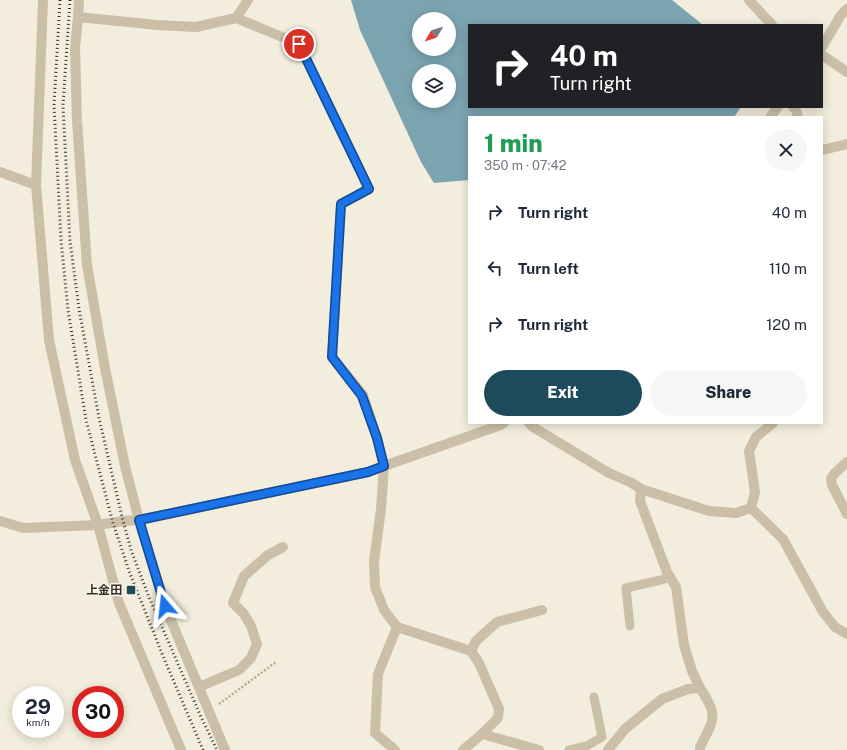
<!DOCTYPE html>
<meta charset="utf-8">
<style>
body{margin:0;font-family:"Public Sans","Noto Sans JP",sans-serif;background:#f6f6f7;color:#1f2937;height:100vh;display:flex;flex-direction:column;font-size:15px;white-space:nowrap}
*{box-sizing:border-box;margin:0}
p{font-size:13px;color:#747a83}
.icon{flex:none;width:22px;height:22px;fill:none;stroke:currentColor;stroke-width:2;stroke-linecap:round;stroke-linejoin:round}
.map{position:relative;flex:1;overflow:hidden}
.sheet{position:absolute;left:468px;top:116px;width:355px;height:308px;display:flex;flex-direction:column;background:#fff;border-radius:0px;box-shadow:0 2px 10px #0003}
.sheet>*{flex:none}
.guide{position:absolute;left:468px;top:24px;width:355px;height:84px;border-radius:0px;box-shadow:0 2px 10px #0003;background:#202124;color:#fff;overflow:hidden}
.needle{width:26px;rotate:231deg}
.buttons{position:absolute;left:412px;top:12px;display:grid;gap:8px}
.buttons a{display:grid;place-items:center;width:44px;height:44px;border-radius:50%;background:#fff;box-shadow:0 2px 10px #0003;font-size:20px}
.speed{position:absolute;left:12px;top:686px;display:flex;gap:8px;font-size:20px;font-weight:700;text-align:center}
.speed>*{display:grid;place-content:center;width:52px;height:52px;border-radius:50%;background:#fff;box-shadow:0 2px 10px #0003;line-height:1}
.speed small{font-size:10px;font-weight:400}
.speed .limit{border:6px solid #d22;background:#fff;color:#111}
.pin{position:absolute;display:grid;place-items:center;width:34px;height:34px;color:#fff;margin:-17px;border:2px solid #fff;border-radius:50%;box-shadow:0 1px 4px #0007}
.me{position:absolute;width:44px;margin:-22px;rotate:343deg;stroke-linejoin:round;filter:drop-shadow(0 0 3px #0008)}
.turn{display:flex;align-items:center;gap:14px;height:84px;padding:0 16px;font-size:18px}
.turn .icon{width:52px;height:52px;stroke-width:2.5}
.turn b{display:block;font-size:28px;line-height:34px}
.round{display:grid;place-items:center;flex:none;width:42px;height:42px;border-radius:21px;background:#f6f6f7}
.summary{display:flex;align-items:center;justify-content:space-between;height:68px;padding:0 16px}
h1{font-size:24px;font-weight:800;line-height:30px;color:#1e9e55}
.primary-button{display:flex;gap:8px;margin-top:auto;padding:8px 16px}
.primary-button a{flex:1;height:46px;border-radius:24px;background:#1d4b5b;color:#fff;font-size:16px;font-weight:800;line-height:46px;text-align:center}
.primary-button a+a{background:#f6f6f7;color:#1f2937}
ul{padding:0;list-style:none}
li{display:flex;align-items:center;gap:12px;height:56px;padding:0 16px}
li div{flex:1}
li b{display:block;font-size:15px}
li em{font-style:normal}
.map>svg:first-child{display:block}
.water{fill:#7ba4b1;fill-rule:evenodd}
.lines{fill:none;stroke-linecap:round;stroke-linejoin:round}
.path{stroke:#b7aa92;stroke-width:2.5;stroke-dasharray:2 2;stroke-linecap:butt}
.service{stroke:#ccbfa8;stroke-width:9}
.minor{stroke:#ccbfa8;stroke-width:10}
.tertiary{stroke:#ccbfa8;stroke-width:10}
.rail{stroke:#383129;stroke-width:3;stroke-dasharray:1 3;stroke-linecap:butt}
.route-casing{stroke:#114b97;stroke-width:10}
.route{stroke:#1a73e8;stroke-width:7}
.poi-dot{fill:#1d4b5b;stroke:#faf6ea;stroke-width:1.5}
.labels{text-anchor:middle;stroke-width:3;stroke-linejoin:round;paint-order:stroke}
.poi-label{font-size:12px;font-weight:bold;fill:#383129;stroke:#faf6ea;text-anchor:end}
</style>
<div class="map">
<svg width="847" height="750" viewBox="0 0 847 750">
<rect width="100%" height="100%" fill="#f3eddd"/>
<path class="water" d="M 351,0 L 672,0 L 703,25 L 469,25 L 469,107 L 741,107 L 734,117 L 469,117 L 469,180 L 434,183 L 421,162 L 360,30 ZM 419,19 L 449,19 L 449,49 L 419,49 ZM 419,71 L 449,71 L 449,101 L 419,101 Z"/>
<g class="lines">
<polyline class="path" points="219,704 276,662"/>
<g class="service">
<polyline points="630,626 626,588 661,580 670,577"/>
<polyline points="569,750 587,746 602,737 594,697"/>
</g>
<g class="minor">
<polyline points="43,0 36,185 49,340 75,460 98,525 119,603 181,750"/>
<polyline points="749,0 772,25"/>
<polyline points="78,17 79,0"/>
<polyline points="236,18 248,0"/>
<polyline points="822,55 847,72"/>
<polyline points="793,107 796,110 798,117"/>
<polyline points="822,150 847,144"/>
<polyline points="0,172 36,185"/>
<polyline points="529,423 533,427 609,473 632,483 641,489 709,511 736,513 751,508"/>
<polyline points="847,462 834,474 831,479 832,485 847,514"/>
<polyline points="641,489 640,501 667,572 676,587 684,645 692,671 700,688"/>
<polyline points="751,508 783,539 823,612 835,627 847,634"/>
<polyline points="751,508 755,492 749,451 756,437 773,423"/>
<polyline points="471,651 476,641 497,622 542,610"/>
<polyline points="199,687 239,670 251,658 257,644 251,626 244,614 233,603 244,576 268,555 283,547"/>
<polyline points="225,750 165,606 139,520 125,466 105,368 87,265 77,121 75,48 78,17 157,25 196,27 236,18 299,44 369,189 341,204 332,357 363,395 377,438 384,466 381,509 374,561 375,587 384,610 397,627"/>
<polyline points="395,750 375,733 378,674 397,627 471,651 479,663 499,709 498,718 482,734"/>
<polyline points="463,750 482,734 539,750"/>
<path d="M 608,750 L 625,729 L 662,699 L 688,689 L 700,688 C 719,716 714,719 700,747 L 700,750"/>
</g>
<g class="tertiary">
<polyline points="822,47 841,15 847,9"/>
<polyline points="770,117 778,107"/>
<polyline points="0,521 23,528 98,525 123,521 139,520 368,472 384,466 498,426 504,423"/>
</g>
<g class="rail">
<polyline points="60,0 54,105 61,240 68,310 86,420 113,523 129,571 163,656 203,750"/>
<polyline points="70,0 63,106 70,241 79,309 99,418 123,521 132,553 149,597 201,717 217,750"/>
</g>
</g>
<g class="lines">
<g class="route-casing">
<polyline id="route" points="165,606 139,520 368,472 384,466 377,438 362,396 332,357 341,204 369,189 299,44"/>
</g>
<use href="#route" class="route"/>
</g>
<rect class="poi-dot" x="126" y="585" width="10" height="10" rx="2"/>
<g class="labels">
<g class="poi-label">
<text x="122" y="594">上金田</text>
</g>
</g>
</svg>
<div class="buttons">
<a><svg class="needle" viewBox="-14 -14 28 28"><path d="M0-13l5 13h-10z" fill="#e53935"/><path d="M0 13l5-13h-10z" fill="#747a83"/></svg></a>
<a><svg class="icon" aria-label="layers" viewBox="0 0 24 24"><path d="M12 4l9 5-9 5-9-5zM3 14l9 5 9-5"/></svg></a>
</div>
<div class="speed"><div>29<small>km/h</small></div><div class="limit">30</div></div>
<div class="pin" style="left:299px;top:44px;background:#d93025"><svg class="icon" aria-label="arrive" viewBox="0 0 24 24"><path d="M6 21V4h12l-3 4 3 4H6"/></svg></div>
<svg class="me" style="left:165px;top:606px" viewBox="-20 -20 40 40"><path d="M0-17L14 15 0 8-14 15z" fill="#1a73e8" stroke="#fff" stroke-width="4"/></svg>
<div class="guide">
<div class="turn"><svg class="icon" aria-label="right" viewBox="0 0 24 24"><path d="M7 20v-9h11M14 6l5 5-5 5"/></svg><div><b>40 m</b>Turn right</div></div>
</div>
<section class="sheet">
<div class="summary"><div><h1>1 min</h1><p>350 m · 07:42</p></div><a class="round"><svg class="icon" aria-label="close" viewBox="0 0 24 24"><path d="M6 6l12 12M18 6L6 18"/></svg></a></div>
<ul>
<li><svg class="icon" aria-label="right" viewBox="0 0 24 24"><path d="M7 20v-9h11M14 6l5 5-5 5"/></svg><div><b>Turn right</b></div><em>40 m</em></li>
<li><svg class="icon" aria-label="left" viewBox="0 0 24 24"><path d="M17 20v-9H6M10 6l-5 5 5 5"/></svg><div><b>Turn left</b></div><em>110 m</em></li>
<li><svg class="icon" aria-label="right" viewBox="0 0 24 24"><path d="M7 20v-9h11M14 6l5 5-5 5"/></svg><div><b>Turn right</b></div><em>120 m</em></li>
</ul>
<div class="primary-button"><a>Exit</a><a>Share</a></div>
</section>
</div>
